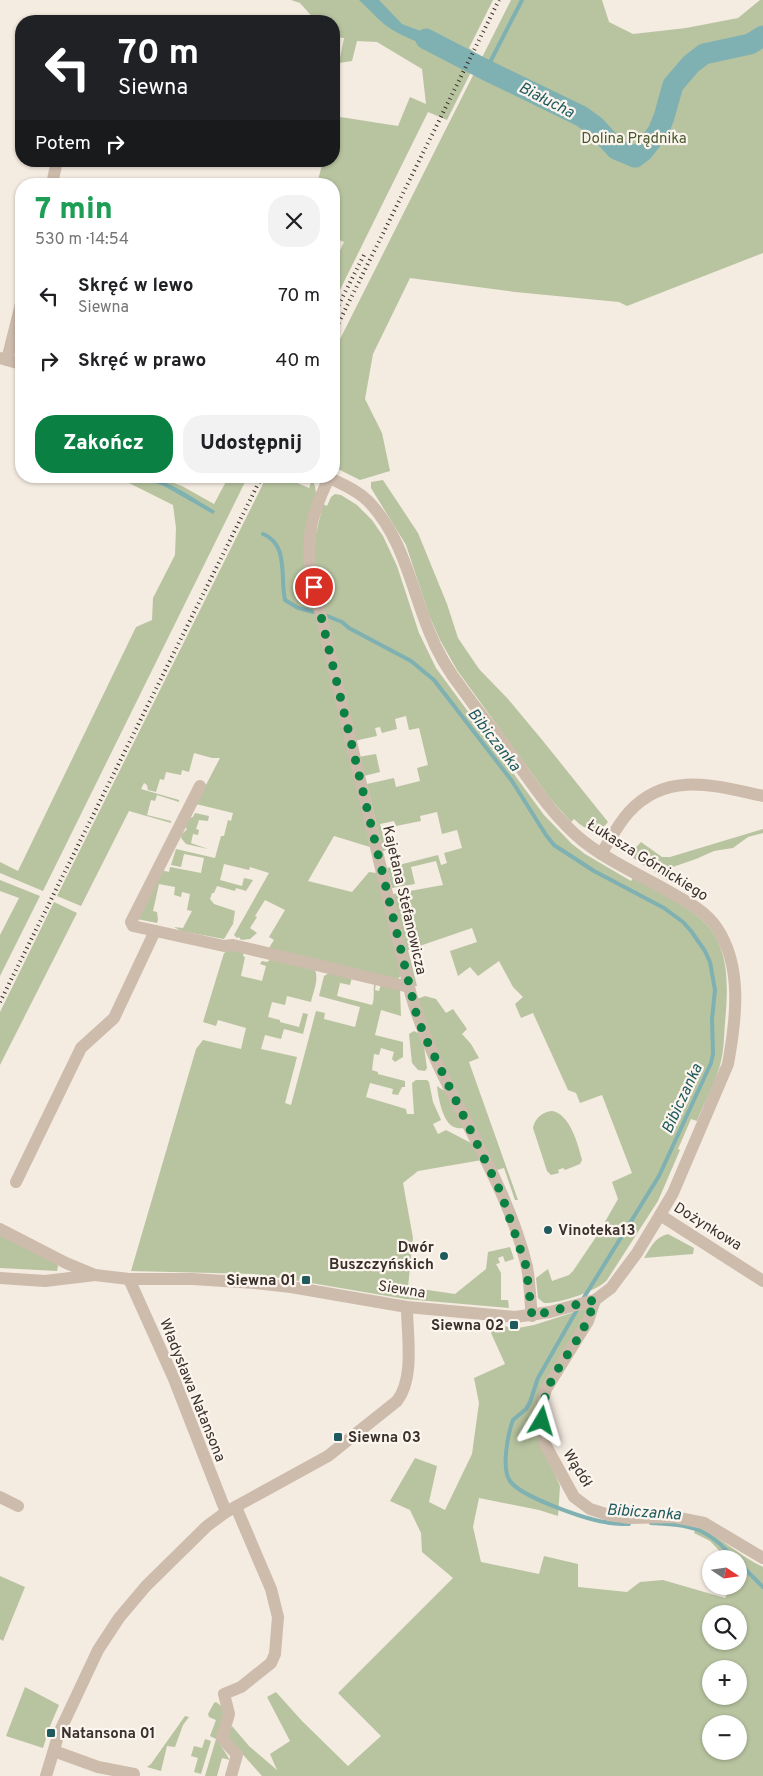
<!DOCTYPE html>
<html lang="pl">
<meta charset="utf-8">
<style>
body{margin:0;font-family:Overpass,sans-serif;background:#f2f2f2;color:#202124;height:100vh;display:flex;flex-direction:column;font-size:19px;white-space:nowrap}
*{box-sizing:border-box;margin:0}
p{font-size:16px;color:#757577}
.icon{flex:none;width:28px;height:28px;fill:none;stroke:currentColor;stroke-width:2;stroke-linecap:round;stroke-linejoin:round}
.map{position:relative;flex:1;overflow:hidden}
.side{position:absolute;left:15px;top:178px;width:325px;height:305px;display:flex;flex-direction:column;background:#fff;border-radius:20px;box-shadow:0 1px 4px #0004}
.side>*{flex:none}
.hud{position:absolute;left:15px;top:15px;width:325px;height:152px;border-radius:20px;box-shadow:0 1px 4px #0004;background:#202124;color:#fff;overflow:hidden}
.needle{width:32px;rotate:103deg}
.tools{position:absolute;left:702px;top:1550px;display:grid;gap:10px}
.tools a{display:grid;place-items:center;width:45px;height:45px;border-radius:50%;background:#fff;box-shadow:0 1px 4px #0004;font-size:25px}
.pin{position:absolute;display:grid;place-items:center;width:42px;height:42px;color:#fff;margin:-21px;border:2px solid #fff;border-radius:50%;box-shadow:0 1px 5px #0007}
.me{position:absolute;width:55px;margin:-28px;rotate:7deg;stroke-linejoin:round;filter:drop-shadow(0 0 4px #0008)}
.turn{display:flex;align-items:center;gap:18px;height:105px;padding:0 20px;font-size:22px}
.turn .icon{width:65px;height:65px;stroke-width:2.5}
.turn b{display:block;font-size:35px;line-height:42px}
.then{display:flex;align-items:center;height:48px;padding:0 20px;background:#0003;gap:10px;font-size:19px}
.round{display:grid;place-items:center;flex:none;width:52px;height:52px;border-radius:20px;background:#f2f2f2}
.overview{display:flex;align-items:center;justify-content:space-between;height:85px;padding:0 20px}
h1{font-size:30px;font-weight:800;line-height:38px;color:#1e9e55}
.primary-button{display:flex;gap:10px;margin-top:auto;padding:10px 20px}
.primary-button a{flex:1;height:58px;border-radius:20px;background:#0b8043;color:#fff;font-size:20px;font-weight:800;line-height:58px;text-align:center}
.primary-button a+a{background:#f2f2f2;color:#202124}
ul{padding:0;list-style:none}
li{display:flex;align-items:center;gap:15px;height:65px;padding:0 20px}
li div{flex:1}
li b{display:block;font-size:19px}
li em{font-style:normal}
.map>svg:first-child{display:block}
.green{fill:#b8c4a0;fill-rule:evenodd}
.water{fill:#7fb0b2}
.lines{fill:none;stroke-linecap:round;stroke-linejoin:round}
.stream{stroke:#7fb0b2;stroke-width:4}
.river{stroke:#7fb0b2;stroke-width:21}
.minor{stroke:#cdbbac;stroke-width:12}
.tertiary{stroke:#cdbbac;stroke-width:12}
.rail{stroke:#3b302b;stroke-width:4;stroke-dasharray:1 4;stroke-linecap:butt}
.route{stroke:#0b8043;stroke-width:9;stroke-dasharray:0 16.2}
.poi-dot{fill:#1f5a5e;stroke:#fbf5ee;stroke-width:2}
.labels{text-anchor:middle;stroke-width:4.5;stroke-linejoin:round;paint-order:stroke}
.park-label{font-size:15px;fill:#4a5a2e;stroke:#fbf5ee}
.street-label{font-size:15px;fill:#3b302b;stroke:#fbf5ee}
.poi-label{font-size:15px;font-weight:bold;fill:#3b302b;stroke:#fbf5ee;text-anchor:start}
.water-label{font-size:16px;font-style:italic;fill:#1f5a5e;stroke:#fbf5ee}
</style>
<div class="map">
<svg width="763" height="1776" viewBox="0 0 763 1776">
<rect width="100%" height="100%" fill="#f4ebe1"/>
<g class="green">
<polygon points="291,0 493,0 469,48 479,56 447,120 428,112 334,302 334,263 344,242 334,238 334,184 317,184 323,161 334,161 334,116 398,126 410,97 426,104 422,69 377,42 357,41 352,61 339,63 344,38 334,37 334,21 316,21 300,3"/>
<polygon points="511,0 602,0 609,22 633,34 686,28 738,18 760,0 763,0 763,253 627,306 619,302 515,292 410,278 373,354 365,399 382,433 390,471 360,480 334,467 334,351"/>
<polygon points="127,476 154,476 182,486 214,504 229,476 248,476 43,891 0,873 0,862 18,871 136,627 152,620 153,598 175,555 176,528 173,505 125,481"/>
<polygon points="267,476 281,476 309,488 312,480 315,486 316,493 304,543 370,847 334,836 308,881 352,892 369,872 377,873 402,975 395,981 269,948 274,940 269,937 285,910 265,900 255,916 257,917 250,928 257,933 250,939 241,940 239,937 237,938 234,935 269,873 250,867 249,870 224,864 220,880 242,886 244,878 253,880 246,891 236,888 235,891 217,886 214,893 212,893 210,899 214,904 235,911 233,924 224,939 181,931 174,927 183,928 192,911 187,910 190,894 182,892 181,897 174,895 175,887 159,884 153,911 157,912 158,920 157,923 137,919 161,870 169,872 170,867 201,873 204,858 184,854 181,867 171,865 176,849 215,858 221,836 224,836 228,820 231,821 233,813 196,804 220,758 212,758 194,753 189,772 182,770 181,775 166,772 164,780 160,779 156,792 148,790 147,785 144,783 141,789 179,800 179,802 157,795 155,801 151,800 147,815 171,821 171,823 129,811 81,906 57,896"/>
<path d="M 383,480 L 418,533 L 447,604 L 458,638 L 479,669 L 508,699 L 543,741 L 608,822 C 597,836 585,830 574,819 L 571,822 L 549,797 L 457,670 L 440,640 L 429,615 L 406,545 L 371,488 L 371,482 Z"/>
<path d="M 335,494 L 341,495 L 357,505 L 372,520 L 383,536 L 397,566 L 419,633 L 436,668 L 544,815 L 572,844 L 585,854 L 631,881 L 633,878 C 656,891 682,902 702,920 C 731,945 728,989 725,1023 C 724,1036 724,1049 721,1061 C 717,1081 704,1103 697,1121 L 691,1119 L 678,1149 L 680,1150 L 658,1201 L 607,1280 C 598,1291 558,1304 544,1303 L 538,1298 L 536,1278 L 548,1269 L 552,1281 L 569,1275 L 573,1271 L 598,1234 L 618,1199 L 612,1182 L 632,1173 L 602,1095 L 580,1103 L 576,1093 L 568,1090 L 533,1013 L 521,1018 L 515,1004 L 523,997 L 513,987 L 499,961 L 478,976 L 470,967 L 458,976 L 450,951 L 477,942 L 472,928 L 408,950 L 417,986 L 414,986 L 393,894 L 443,885 L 436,861 L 411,867 L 415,884 L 392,888 L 387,868 L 438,855 L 441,865 L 447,863 L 444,853 L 462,848 L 457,830 L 442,834 L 437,812 L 420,816 L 421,821 L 396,826 L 394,821 L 380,824 L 384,838 L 388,837 L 391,849 L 383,851 L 367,784 L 394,778 L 396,787 L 420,781 L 417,768 L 428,765 L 419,728 L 409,730 L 406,716 L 395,719 L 397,729 L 382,733 L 380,727 L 375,728 L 377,736 L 354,741 L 312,551 L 323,504 L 327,506 L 331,497 Z"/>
<polygon points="376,754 380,772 364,776 358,757"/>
<polygon points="195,813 209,816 208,821 199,820 196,829 199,830 198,835 193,834 191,843 208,849 186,844 181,838 182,834 187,829 185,827 189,818 193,817"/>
<polygon points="763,829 763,833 748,837 733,848 714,851 696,859 667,869 701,894 699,898 660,876 629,855 641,842 662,857 670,857"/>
<polygon points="0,880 40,896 0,976 0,935 19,898 0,891"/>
<polygon points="54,902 77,913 0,1065 0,1012"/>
<path d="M 233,948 L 244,951 L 243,956 L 245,957 L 241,976 L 262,981 L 266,966 L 260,964 L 262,961 L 267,962 L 271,959 L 314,968 C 320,978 313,992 311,1002 L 287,996 L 285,1005 L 272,1002 L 268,1017 L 280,1020 L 280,1022 L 299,1027 L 303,1013 L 308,1014 L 303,1034 L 284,1029 L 281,1039 L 265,1035 L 261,1049 L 297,1057 L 285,1103 L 291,1105 L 316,1011 L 325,1013 L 324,1019 L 355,1027 L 360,1007 L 319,996 L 324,976 L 331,972 L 352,977 L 350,985 L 340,983 L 337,996 L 372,1005 C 375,998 373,992 374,985 L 376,983 L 375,990 L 379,991 L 381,984 L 400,989 L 401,1016 L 381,1010 L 375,1035 L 403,1042 L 403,1057 L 395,1062 L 392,1059 L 394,1052 L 381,1048 L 379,1055 L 374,1054 L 372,1070 L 378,1072 L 378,1074 L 405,1081 L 405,1087 L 402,1087 L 398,1095 L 392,1094 L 393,1089 L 370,1083 L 366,1097 L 406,1109 L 407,1114 L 414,1114 L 412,1083 L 416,1080 L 427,1080 L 429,1082 L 433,1102 L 441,1120 L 433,1124 L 438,1134 L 446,1130 L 473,1144 L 482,1160 L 418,1171 L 403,1183 L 413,1238 L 408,1287 L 455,1294 L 486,1269 L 488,1252 L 510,1247 L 514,1259 L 505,1262 L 503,1256 L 498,1258 L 500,1263 L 496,1264 L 501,1273 L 501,1300 L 508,1300 L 509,1308 L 405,1299 L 311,1283 L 311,1278 L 300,1276 L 299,1281 L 254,1274 L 131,1271 L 196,1049 L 203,1040 L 241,1049 L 246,1028 L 218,1020 L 216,1026 L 203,1022 L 224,953 Z"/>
<polygon points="425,996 436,999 446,1013 453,1009 467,1029 462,1034 471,1044 479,1058 469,1062 518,1200 515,1200 504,1168 497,1170 431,1041 417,999"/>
<polygon points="414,1031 418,1033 424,1047 427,1068 425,1071 418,1070 412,1063 409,1034"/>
<path d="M 437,1086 L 446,1092 L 466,1128 C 462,1128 458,1129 454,1127 C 443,1123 438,1097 437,1086 Z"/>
<path d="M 552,1111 C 570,1114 578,1144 582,1160 L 580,1164 L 565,1170 L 563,1168 L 558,1170 L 559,1173 L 551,1175 L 547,1171 L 533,1128 C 535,1118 542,1112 552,1111 Z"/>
<path d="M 668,1234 L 694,1248 L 693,1254 L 644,1258 C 651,1247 655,1237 668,1234 Z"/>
<polygon points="0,1235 56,1264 58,1266 57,1271 0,1268"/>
<path d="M 587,1308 L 585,1317 L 544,1387 L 545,1452 L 560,1486 L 558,1516 L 539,1510 L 479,1498 L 473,1527 L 481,1562 L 539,1574 L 544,1556 L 578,1564 L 578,1587 L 627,1592 L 640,1582 L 663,1580 L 725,1598 L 732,1586 L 739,1586 L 739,1559 L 727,1559 L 710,1541 L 694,1533 L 697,1526 C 721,1537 739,1556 763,1567 L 763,1776 L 262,1776 L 229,1739 L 228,1734 L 232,1726 L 249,1746 L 277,1770 L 270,1754 L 290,1741 L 267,1697 L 276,1692 L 302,1721 L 348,1766 L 381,1736 L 338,1693 L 453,1578 L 422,1552 L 421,1533 L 410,1510 L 390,1501 L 415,1458 L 437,1466 L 429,1502 L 445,1510 L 472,1454 L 479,1403 L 474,1378 L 505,1364 L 487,1324 L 518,1328 L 534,1325 ZM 711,1614 L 739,1614 L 739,1641 L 711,1641 ZM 711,1669 L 739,1669 L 739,1696 L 711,1696 ZM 711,1724 L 739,1724 L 739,1751 L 711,1751 Z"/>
<polygon points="0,1576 25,1587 3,1641 0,1639"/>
<polygon points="25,1687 59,1705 50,1726 43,1748 6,1736"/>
<polygon points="216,1702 225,1709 216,1738 230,1760 222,1758 217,1776 205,1776 216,1739 210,1736 216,1720 209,1717 208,1714 214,1703"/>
<polygon points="185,1716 189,1717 183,1725 175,1747 167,1746 161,1771 147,1767 151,1764"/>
<polygon points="205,1739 211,1741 201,1774 194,1772 198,1758 191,1756 194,1746 202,1748"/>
</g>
<g class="water">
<path d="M 359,0 L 379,0 L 402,24 L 426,33 L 453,48 L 450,59 C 434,47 415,42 398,33 C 382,25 372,12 359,0 Z"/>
<path d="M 136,476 C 164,476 191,497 215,511 L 213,514 L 164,486 Z"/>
</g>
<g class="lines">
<g class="stream">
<polyline points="486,70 522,0"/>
<path d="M 263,534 C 289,544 280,578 285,600 L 298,608 L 318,613"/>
<polyline points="325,615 342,622 349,628 411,661 434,680 512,781 546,835 554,845 594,871 664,908 683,922 691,931 705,951 710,962 715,990 712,1019 713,1054 711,1063 659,1176 583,1299"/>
<path d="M 578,1308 L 538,1378 L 530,1402 L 526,1409 L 513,1420 C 508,1433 501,1469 510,1481 C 521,1497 585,1519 605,1522 C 613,1524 621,1524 629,1524"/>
<path d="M 651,1523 C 692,1525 706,1527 735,1559"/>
<polyline points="739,1563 763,1587"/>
</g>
<polyline class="river" points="426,39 486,70 581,116 595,126 616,149 635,157 643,151 658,132 664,117 673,85 691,64 704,54 750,44 763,36"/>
<g class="minor">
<polyline points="52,184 57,161"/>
<polyline points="0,358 21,364"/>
<polyline points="7,360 21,304"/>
<path d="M 326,476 C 341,484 356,489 368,501 C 403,537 411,587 429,631 C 437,652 449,672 463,690 C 479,713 497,734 513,757 C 534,787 555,818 583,841 C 611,863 645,877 675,895 C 690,903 707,913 717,928 C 743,967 736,1020 728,1064 L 673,1193 L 660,1215"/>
<path d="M 329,478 C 313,511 305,536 311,573 L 411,995 C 439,1090 504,1170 527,1267 C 530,1283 530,1300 532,1316"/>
<polyline points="200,786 131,922 133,926 224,946 233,945 409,987"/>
<path d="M 601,854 C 610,840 618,824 629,812 C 667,770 716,786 763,796"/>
<polyline points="16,1182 81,1048 114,1018 155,931"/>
<polyline points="0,1278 45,1281 95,1275"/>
<polyline points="129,1279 174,1379 226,1512"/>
<polyline points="595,1300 588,1321 546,1389 542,1405 542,1431 546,1446 574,1497 590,1509 609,1515 629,1518 674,1517 704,1523 763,1558"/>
<polyline points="0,1497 18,1506"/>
<polyline points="54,1751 98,1767 134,1774"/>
<polyline points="231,1776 237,1755 222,1738 229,1714 224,1694 241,1687 271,1663 275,1654 278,1617 271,1589 236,1507"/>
</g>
<g class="tertiary">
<polyline points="0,1229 66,1263 95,1275 129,1279 193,1279 255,1283 291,1287 407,1307 515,1317 550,1312 595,1300 611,1288 637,1253 660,1215 763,1281"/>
<path d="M 46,1776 L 59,1733 L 98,1650 L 119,1618 L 146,1586 L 207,1526 L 226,1512 L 328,1456 L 397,1401 C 415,1378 407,1335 407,1307"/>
</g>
<g class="rail">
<polyline points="334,314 365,253"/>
<polyline points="334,332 499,0"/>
<polyline points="0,1002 262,476"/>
</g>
</g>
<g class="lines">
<path class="route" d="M 314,587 L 417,1017 L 426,1039 L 501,1193 L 526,1266 L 532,1316 L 595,1300 C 590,1315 584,1329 575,1343 C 558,1370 542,1387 542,1421"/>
</g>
<g class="poi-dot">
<circle cx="548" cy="1230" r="5"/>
<circle cx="444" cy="1256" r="5"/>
<rect x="301" y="1275" width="10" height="10" rx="2.5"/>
<rect x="509" y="1320" width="10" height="10" rx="2.5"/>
<rect x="333" y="1432" width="10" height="10" rx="2.5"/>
<rect x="46" y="1728" width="10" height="10" rx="2.5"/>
</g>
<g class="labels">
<g class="park-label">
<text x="634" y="143">Dolina Prądnika</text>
</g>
<g class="street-label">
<text transform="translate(648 860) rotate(32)" y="5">Łukasza Górnickiego</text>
<text transform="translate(405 900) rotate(77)" y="5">Kajetana Stefanowicza</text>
<text transform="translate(708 1226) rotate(32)" y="5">Dożynkowa</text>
<text transform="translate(402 1289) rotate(9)" y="5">Siewna</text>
<text transform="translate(193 1390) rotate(68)" y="5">Władysława Natansona</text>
<text transform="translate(578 1468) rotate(58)" y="5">Wądół</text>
</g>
<g class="poi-label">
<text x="558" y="1235">Vinoteka13</text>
<text x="434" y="1252" text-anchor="end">Dwór<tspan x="434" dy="17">Buszczyńskich</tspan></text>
<text x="296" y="1285" text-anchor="end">Siewna 01</text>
<text x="504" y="1330" text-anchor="end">Siewna 02</text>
<text x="348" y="1442">Siewna 03</text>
<text x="61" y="1738">Natansona 01</text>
</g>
<g class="water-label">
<text transform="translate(547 99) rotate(27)" y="6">Białucha</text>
<text transform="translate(495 739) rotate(52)" y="6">Bibiczanka</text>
<text transform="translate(681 1098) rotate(-65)" y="6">Bibiczanka</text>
<text transform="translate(644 1511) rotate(4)" y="6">Bibiczanka</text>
</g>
</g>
</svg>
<div class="tools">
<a><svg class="needle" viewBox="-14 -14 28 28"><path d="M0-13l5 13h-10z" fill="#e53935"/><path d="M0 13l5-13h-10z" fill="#757577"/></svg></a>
<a><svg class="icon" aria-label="search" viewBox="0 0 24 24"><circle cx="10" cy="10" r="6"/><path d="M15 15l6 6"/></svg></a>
<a>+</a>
<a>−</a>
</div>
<div class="pin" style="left:314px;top:587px;background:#d93025"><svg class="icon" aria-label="arrive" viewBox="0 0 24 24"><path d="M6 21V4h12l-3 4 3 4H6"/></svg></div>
<svg class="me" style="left:542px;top:1421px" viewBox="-20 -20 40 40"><path d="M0-17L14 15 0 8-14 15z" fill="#0b8043" stroke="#fff" stroke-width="4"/></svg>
<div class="hud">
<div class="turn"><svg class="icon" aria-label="left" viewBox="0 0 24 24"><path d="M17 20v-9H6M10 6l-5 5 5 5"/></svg><div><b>70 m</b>Siewna</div></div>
<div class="then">Potem<svg class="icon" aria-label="right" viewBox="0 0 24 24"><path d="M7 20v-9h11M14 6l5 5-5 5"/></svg></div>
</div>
<section class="side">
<div class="overview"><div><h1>7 min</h1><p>530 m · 14:54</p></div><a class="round"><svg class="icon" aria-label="close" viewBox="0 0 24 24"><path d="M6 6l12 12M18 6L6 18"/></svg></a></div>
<ul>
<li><svg class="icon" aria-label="left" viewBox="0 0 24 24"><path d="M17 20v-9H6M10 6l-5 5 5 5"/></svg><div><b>Skręć w lewo</b><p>Siewna</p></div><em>70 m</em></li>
<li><svg class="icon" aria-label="right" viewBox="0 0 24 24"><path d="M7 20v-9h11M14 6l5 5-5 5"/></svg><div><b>Skręć w prawo</b></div><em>40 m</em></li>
</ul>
<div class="primary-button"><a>Zakończ</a><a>Udostępnij</a></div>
</section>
</div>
